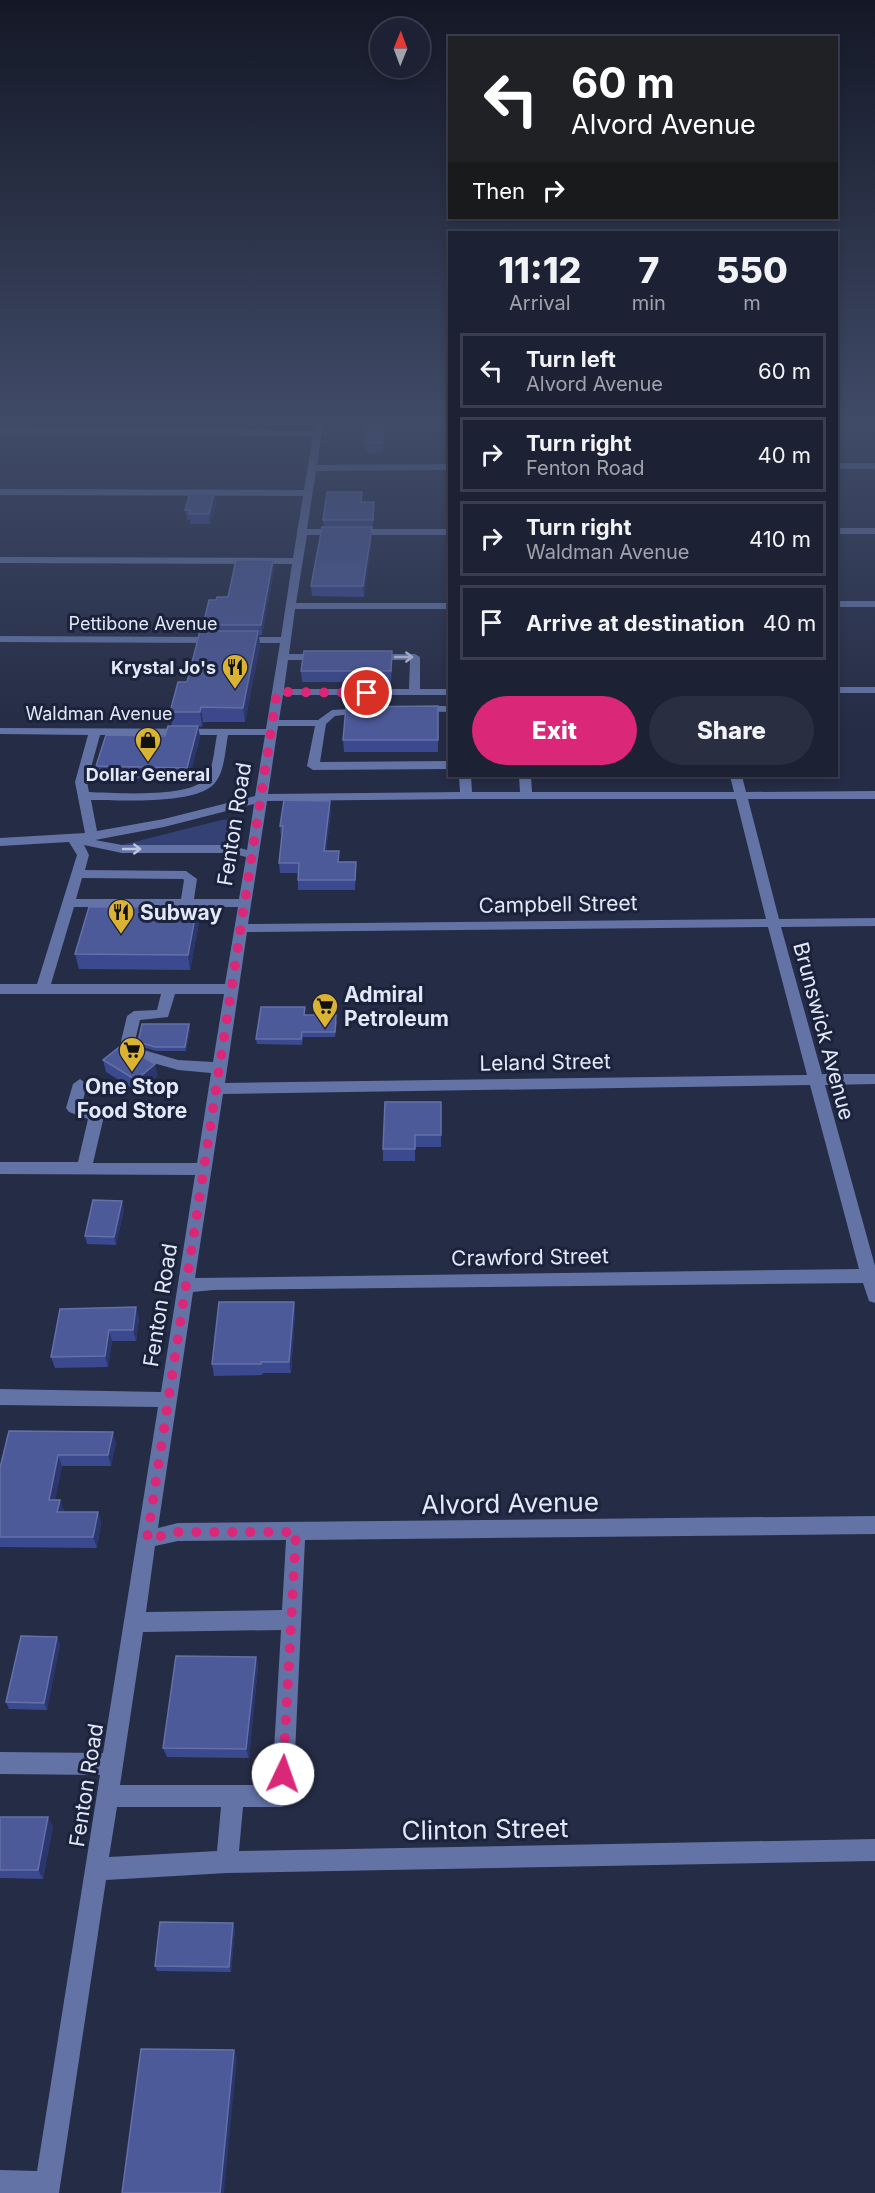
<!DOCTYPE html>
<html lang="en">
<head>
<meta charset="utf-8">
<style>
	:root { --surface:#1c2134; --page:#292e40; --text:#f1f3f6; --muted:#a0a3ac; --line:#3a3e4f; --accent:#db2777 }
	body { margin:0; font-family:Inter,sans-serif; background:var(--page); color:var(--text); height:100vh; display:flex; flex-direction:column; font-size:22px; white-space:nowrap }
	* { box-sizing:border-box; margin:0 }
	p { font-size:20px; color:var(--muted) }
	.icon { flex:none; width:33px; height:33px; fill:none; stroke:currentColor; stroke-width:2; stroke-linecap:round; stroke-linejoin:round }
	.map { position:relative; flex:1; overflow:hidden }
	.details { position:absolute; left:448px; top:231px; width:390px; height:546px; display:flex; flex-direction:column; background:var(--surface); border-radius:0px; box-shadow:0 3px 9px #0003,0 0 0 2px var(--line) }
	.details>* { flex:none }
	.banner { position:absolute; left:448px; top:36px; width:390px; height:183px; border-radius:0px; box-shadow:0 3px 9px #0003,0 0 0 2px var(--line); background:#202124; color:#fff; overflow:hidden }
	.needle { width:39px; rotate:1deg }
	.buttons { position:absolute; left:370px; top:18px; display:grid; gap:12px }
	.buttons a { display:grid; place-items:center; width:60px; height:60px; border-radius:50%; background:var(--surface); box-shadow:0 3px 9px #0003,0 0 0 2px var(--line); font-size:30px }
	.pin { position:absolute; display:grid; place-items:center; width:51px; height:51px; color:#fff; margin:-26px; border:3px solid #fff; border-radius:50%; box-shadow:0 2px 6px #0007 }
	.me { position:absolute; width:66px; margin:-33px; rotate:3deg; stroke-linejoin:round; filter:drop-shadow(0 0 4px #0008) }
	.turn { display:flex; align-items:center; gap:21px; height:126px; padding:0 24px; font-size:27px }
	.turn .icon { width:78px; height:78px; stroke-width:2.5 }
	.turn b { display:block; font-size:42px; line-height:51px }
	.then { display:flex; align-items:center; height:57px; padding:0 24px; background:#0003; gap:12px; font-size:22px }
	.eta { display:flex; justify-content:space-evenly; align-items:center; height:102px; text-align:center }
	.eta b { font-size:36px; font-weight:800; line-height:42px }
	.action { display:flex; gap:12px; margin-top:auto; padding:12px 24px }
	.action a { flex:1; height:69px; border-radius:36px; background:var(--accent); color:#fff; font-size:24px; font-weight:800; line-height:69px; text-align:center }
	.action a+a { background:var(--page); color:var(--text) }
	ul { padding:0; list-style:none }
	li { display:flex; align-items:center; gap:18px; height:75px; margin:0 12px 9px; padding:0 12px; border:3px solid var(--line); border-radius:0px }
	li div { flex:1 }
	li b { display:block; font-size:22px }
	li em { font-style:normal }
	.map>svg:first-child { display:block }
	.green { fill:#334174 }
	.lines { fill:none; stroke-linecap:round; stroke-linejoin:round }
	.minor { fill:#6373a6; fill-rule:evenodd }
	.wall { fill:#3b498e }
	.shaded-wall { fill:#2a366c }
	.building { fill:#4d5a99; stroke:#6470a8; stroke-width:1.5 }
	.oneway { stroke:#bcc5df }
	.route { stroke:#db2777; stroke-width:10; stroke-dasharray:0 18 }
	.labels { text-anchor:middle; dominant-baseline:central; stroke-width:6; stroke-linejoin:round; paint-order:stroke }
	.far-street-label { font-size:18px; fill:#e2e8f8; stroke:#1b223b }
	.far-poi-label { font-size:18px; font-weight:bold; fill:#e2e8f8; stroke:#1b223b; text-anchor:end }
	.street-label { font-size:21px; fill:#e2e8f8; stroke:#1b223b }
	.poi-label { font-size:21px; font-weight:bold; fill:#e2e8f8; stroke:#1b223b; text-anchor:start }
	.near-street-label { font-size:26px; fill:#e2e8f8; stroke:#1b223b }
</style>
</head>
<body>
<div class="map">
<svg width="875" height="2193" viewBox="0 0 875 2193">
	<rect width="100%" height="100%" fill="#252c45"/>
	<polygon class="green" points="232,819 228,846 122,845 221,820"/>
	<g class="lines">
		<g class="minor">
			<path d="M315,423H323L317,465L450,464V470L316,471L307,529H450V535H307L296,603H450V609H295L289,654H322L327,657L322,660H288L284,689H409L410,660H373L368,657L373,654H415L420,657V689H450V695H283L279,720H318L332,710L368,708V712L335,716L326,724L320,762L450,761V769L313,770L307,766L315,726H278L268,794L460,792L459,776H471L472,792H520L519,776H531L532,792H734L730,776H742L746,792L875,791V799H748L779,919L875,918V926L781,927L822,1074H875V1084L825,1085L875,1266V1303L869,1301L863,1283L213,1290L193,1292L158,1528L178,1523L875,1516V1534L305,1540L293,1796L290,1804L282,1807H243L239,1851L875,1839V1861L227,1873L106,1880L59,2193H0V2170L37,2171L100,1775L0,1774V1752L103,1753L158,1407L0,1405V1389L161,1392L195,1175L0,1174V1162H78L88,1119L69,1112L66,1108L73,1084L80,1079L87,1084L82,1105L101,1112L104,1116L93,1163H197L211,1073L178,1070L125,1055L121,1041L127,1016L134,1011L157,1010L161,994H0V984H37L77,855L69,842L0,846V838L85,833L75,782L88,735L0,734V728L266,729L280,643H240L235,640L240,637H281L292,564L0,563V557L293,558L303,496L0,495V489L304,490L313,436L0,435V429L314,430ZM100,735H217C214,748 214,770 204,780C187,798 114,793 89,792L87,782ZM228,735H265L255,796L164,819L97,831L91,800C118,800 195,805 214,784C225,772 225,750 228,735ZM465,799H736L766,919L248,924L267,801ZM254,804L247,850L230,845H122L95,840L164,827ZM84,845L122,853H230L246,857L239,899H194L197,879L186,871L85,870L89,855ZM82,878L183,879L184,880L181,899H76ZM74,907H238L225,984H51ZM768,927L807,1075L225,1083L247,932ZM175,994H224L213,1062L178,1060L137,1048L135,1041L140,1020L168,1017ZM810,1085L859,1269L195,1278L223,1094ZM286,1540L282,1610L146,1612L155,1546L178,1541ZM281,1630L272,1785H120L143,1632ZM117,1807H221L217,1851L109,1857Z"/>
			<rect x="837" y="463" width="38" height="6"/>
			<rect x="837" y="528" width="38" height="6"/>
			<rect x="837" y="601" width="38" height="6"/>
			<polygon points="0,636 216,637 221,640 216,643 0,642"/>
			<rect x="837" y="687" width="38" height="6"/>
			<polygon points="418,706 450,706 450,712 414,711 414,707"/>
		</g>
	</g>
	<g class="wall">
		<rect x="263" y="423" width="31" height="2"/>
		<polygon points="384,436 382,453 365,453 365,443"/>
		<polygon points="214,493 216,503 210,524 190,524 190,520 187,520 185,510"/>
		<polygon points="362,502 374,502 373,527 324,527 323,520"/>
		<polygon points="372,537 364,597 312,596 311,586"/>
		<polygon points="273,560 274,570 262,635 259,635 260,645 245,722 203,722 202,727 198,726 200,737 189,779 98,778 96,766 165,736 172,726 170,712 187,682 204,631 203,625 216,600 228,597"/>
		<polygon points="392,662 391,682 302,682 301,671"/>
		<polygon points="438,706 438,752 344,752 343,740"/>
		<polygon points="331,811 326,851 339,862 356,862 355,890 298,890 298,873 280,873 279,863 282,836 281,836 280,826"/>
		<polygon points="199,923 190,970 79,969 75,954"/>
		<polygon points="305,1007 305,1015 337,1021 335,1037 303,1037 302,1045 257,1044 256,1039"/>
		<polygon points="189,1024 190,1029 186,1051 156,1051 139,1046 138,1042"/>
		<polygon points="103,1060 158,1076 138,1092 106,1072"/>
		<polygon points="441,1102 441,1147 415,1147 415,1161 383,1161 383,1149"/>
		<polygon points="124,1209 116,1245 87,1244 85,1236"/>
		<polygon points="294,1302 295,1314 291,1373 263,1373 262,1375 214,1376 212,1364"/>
		<polygon points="136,1307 139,1319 136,1341 112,1341 108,1367 55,1368 51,1357"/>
		<polygon points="116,1443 111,1466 62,1466 55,1500 64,1510 63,1512 98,1512 101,1522 97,1548 0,1547 0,1468"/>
		<polygon points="60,1644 47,1710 9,1709 6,1702"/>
		<polygon points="256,1657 258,1666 249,1758 167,1757 163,1748"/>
		<polygon points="0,1817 53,1826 43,1879 0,1878"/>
		<polygon points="235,1928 231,1972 157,1971 155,1966"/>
	</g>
	<g class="shaded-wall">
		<polygon points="384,427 384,436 382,453 382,443"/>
		<polygon points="214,493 216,503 210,524 209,514"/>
		<polygon points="372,527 372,537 364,597 363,586"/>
		<polygon points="273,560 274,570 262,635 261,625"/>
		<polygon points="258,631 260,645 245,722 243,708"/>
		<polygon points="201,707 203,722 202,727 200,712"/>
		<polygon points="198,726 200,737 189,779 187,768"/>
		<polygon points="330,801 331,811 325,861 324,851"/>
		<polygon points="356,862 356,872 355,890 355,880"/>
		<polygon points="197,907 199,923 190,970 188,955"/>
		<polygon points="189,1024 190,1029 186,1051 185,1047"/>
		<polygon points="155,1064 158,1076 138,1092 136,1080"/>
		<polygon points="122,1201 124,1209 116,1245 114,1237"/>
		<polygon points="294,1302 295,1314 291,1373 289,1362"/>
		<polygon points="136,1307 139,1319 136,1341 133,1330"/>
		<polygon points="109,1330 112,1341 108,1367 105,1356"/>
		<polygon points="113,1432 116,1443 111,1466 108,1455"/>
		<polygon points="58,1455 62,1466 53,1511 49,1500"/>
		<polygon points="60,1500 64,1510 61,1522 57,1512"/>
		<polygon points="98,1512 101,1522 97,1548 93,1537"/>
		<polygon points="57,1637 60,1644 47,1710 44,1703"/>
		<polygon points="256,1657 258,1666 249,1758 246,1749"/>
		<polygon points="48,1817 53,1826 43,1879 38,1870"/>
		<polygon points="233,1923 235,1928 231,1972 229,1967"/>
		<polygon points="234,2050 237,2059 224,2193 220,2193"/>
	</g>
	<g class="building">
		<polygon points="367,426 384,427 382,443 365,443"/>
		<polygon points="327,492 362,492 361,502 374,502 373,520 323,520"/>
		<polygon points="190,493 214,493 209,514 189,514 190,510 185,510"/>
		<polygon points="322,527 372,527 363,586 311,586"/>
		<polygon points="236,560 273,560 261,625 203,625 209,600 216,600 217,597 228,597"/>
		<polygon points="200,631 258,631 243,708 201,707 200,712 170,712 178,682 187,682"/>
		<polygon points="304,651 392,651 391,671 301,671"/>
		<polygon points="438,706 438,740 343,740 346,707"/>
		<polygon points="168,726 198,726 187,768 96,766 106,735 165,736"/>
		<polygon points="284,800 330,801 324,851 339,851 338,862 356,862 355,880 298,880 299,863 279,863 283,826 280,826"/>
		<polygon points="89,907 197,907 188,955 75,954"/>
		<polygon points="261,1007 305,1007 304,1015 336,1015 335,1032 302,1032 301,1039 256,1039"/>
		<polygon points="142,1024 189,1024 185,1047 155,1047 138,1042"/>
		<polygon points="122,1045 155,1064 136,1080 103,1060"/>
		<polygon points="385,1102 441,1102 441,1135 415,1135 415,1149 383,1149"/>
		<polygon points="93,1200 122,1201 114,1237 85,1236"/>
		<polygon points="219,1302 294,1302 289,1362 261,1362 261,1364 212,1364"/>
		<polygon points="136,1307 133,1330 109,1330 105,1356 51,1357 60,1309"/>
		<polygon points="9,1431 113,1432 108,1455 58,1455 49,1500 60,1500 57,1512 98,1512 93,1537 0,1537 0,1468"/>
		<polygon points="21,1636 57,1637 44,1703 6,1702"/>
		<polygon points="176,1656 256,1657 246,1749 163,1748"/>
		<polygon points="0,1817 48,1817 38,1870 0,1870"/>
		<polygon points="160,1922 233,1923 229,1967 155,1966"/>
		<polygon points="141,2049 234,2050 220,2193 122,2193"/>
	</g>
	<defs><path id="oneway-shaft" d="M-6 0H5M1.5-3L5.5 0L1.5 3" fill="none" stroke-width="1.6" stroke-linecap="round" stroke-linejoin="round" transform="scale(1.5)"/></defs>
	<g class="oneway">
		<use href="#oneway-shaft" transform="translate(404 657)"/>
		<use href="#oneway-shaft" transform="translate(132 849)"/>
	</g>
	<linearGradient id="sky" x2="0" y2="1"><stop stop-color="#141826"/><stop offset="0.58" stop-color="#404b68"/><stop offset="1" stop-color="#404b68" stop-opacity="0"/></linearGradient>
	<rect width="875" height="730" fill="url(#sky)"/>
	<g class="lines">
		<polyline class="route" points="283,1774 296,1532 178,1532 147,1539 277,692 367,693"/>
	</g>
	<defs>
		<g id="restaurant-pin" transform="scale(1.35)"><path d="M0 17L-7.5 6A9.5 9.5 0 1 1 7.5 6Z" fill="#dab333" stroke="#1b223b"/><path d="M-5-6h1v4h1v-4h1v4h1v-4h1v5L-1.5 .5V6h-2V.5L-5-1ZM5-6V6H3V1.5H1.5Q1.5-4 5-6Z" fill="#111"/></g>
		<g id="shop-pin" transform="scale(1.35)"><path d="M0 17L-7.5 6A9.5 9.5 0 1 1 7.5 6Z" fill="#dab333" stroke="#1b223b"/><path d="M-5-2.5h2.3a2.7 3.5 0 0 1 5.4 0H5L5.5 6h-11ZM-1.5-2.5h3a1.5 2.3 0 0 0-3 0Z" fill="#111"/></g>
		<g id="supermarket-pin" transform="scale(1.35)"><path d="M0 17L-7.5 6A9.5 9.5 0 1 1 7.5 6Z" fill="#dab333" stroke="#1b223b"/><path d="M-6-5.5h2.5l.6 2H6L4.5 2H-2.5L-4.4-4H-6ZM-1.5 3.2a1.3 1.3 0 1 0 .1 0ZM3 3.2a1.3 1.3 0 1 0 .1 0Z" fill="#111"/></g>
	</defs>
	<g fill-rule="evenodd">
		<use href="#restaurant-pin" x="235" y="667"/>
		<use href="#shop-pin" x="148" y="740"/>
		<use href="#restaurant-pin" x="121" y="912"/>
		<use href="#supermarket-pin" x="325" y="1006"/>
		<use href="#supermarket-pin" x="132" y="1050"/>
	</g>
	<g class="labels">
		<g class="far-street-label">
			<text x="143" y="623">Pettibone Avenue</text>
			<text x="99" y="713">Waldman Avenue</text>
		</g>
		<g class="far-poi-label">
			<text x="216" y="667">Krystal Jo's</text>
			<text x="148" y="774" text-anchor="middle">Dollar General</text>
		</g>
		<g class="street-label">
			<text transform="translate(234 824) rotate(-81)">Fenton Road</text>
			<text transform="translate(558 904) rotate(-1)">Campbell Street</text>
			<text transform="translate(824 1031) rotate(75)">Brunswick Avenue</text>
			<text transform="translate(545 1062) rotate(-1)">Leland Street</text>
			<text transform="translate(530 1257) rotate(-1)">Crawford Street</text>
			<text transform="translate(160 1305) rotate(-81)">Fenton Road</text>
			<text transform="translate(86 1785) rotate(-81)">Fenton Road</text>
		</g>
		<g class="poi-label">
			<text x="140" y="912">Subway</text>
			<text x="344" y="994">Admiral<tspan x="344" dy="24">Petroleum</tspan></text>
			<text x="132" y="1086" text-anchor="middle">One Stop<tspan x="132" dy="24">Food Store</tspan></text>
		</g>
		<g class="near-street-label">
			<text transform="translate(510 1503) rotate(-1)">Alvord Avenue</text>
			<text transform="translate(485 1829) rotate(-1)">Clinton Street</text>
		</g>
	</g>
</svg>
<div class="buttons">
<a><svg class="needle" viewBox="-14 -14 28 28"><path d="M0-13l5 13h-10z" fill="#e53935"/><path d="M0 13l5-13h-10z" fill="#a0a3ac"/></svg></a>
</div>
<div class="pin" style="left:367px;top:693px;background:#d93025"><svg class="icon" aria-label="arrive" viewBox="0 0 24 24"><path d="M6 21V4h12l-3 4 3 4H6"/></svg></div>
<svg class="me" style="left:283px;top:1774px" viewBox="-20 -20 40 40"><circle r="19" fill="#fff"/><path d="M0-13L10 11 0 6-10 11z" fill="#db2777"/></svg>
<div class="banner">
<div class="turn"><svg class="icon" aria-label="left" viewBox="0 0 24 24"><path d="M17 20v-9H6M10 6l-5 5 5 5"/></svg><div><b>60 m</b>Alvord Avenue</div></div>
<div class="then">Then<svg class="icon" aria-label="right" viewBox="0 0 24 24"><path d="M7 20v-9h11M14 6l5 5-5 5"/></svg></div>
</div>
<section class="details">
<div class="eta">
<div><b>11:12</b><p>Arrival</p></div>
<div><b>7</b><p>min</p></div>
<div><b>550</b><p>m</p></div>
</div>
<ul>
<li><svg class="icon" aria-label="left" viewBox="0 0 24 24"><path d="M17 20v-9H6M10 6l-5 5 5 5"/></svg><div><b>Turn left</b><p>Alvord Avenue</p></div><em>60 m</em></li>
<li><svg class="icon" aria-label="right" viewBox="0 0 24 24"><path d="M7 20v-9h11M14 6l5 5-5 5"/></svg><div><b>Turn right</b><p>Fenton Road</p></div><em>40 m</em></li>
<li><svg class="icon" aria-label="right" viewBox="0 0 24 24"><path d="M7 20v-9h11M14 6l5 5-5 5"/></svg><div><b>Turn right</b><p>Waldman Avenue</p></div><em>410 m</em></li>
<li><svg class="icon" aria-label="arrive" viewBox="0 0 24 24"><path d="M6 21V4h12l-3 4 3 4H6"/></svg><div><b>Arrive at destination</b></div><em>40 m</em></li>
</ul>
<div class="action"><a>Exit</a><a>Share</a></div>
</section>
</div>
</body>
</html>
